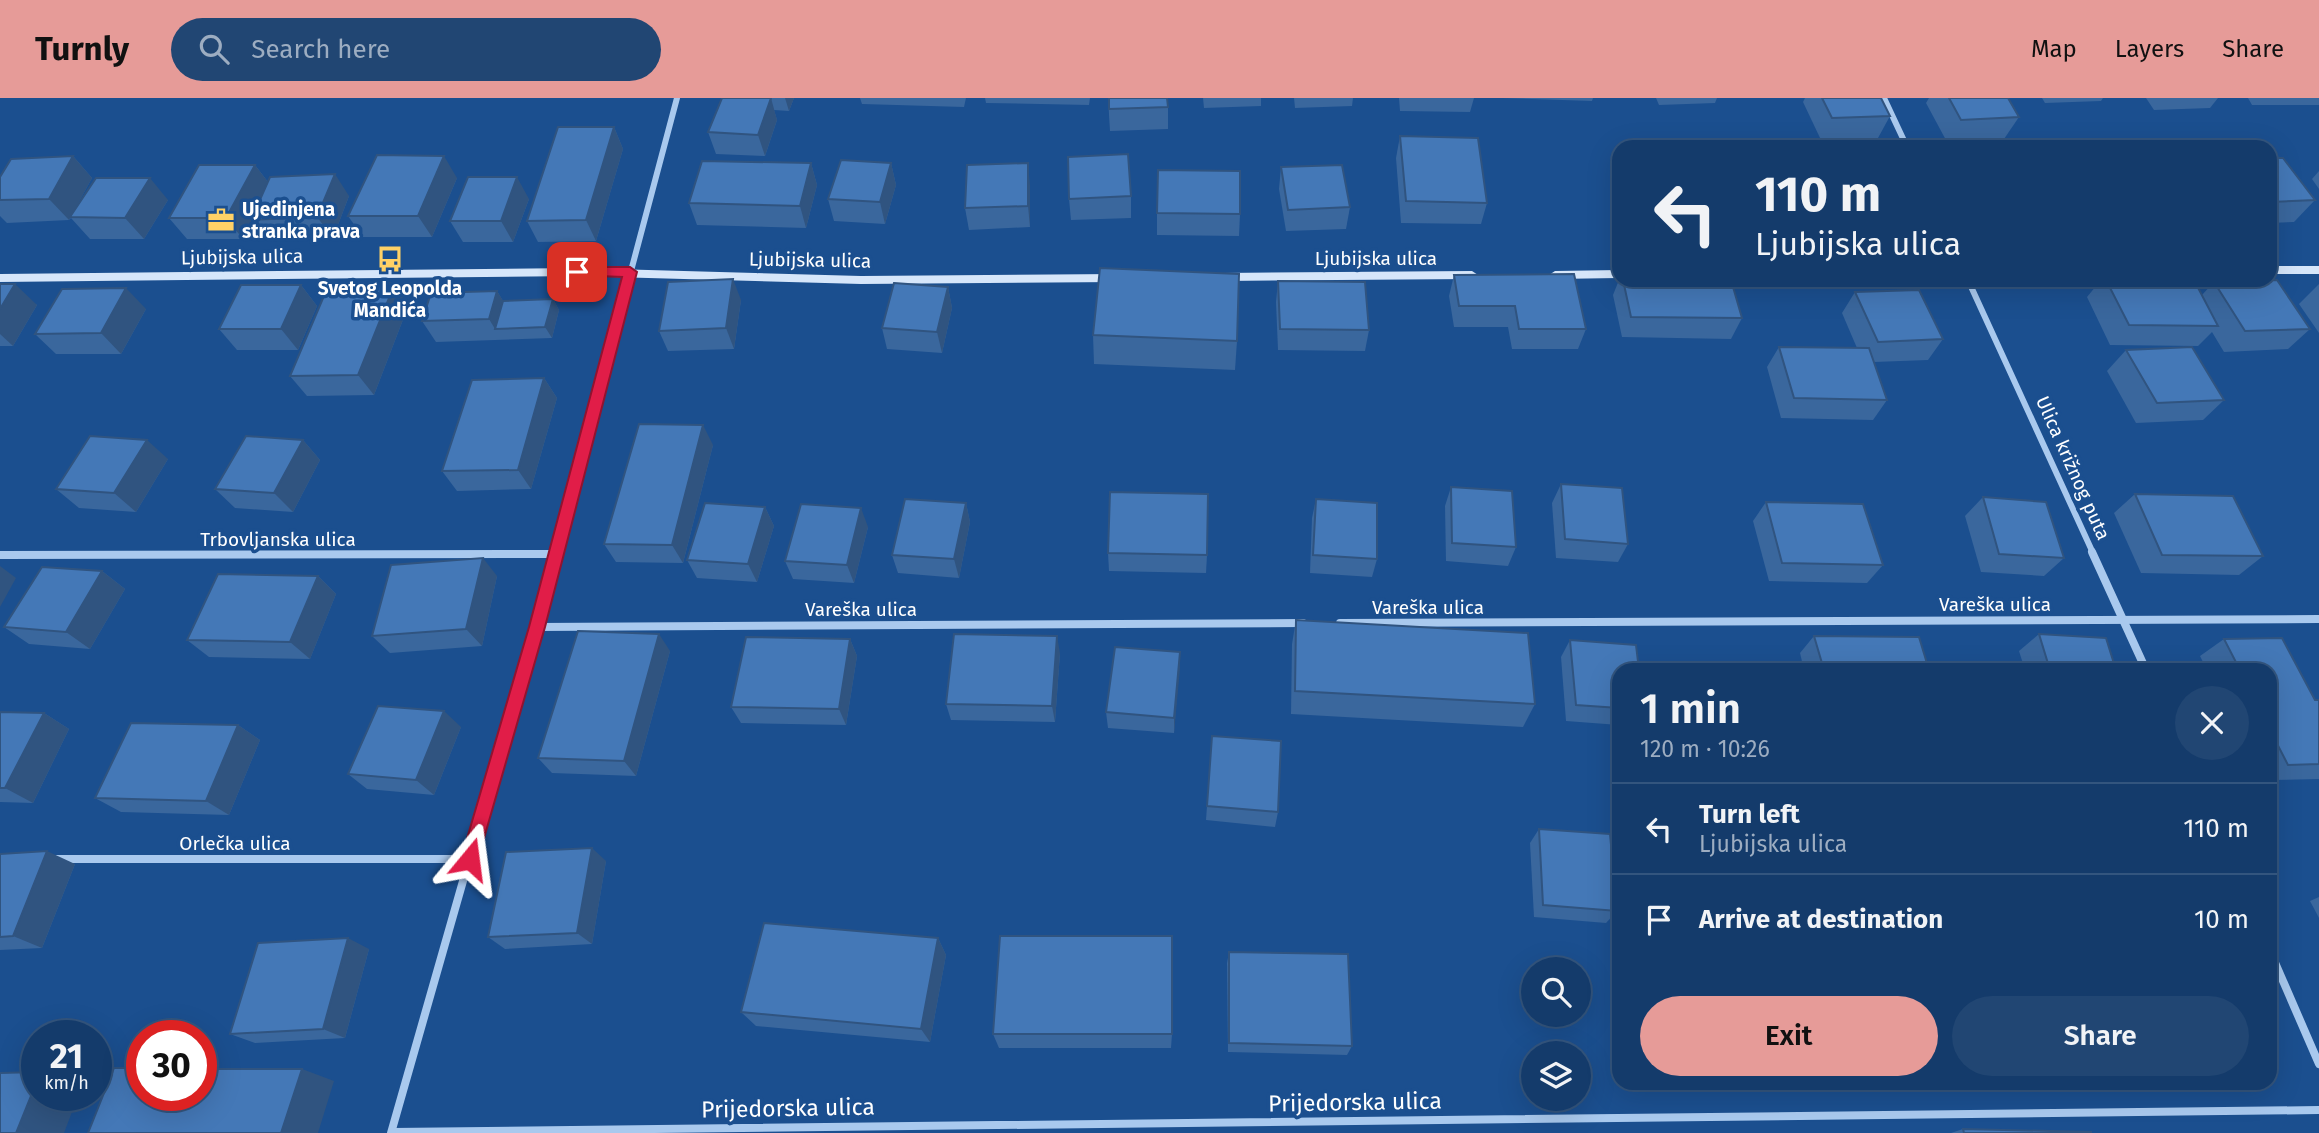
<!DOCTYPE html>
<html lang="en">
<head>
<meta charset="utf-8">
<style>
	:root { --surface:#143b6b; --page:#214673; --text:#f1f3f6; --muted:#9dadc1; --line:#33557e; --accent:#e69b98 }
	body { margin:0; font-family:"Fira Sans",sans-serif; background:var(--page); color:var(--text); height:100vh; display:flex; flex-direction:column; font-size:26px; white-space:nowrap }
	* { box-sizing:border-box; margin:0 }
	p { font-size:23px; color:var(--muted) }
	.icon { flex:none; width:38px; height:38px; fill:none; stroke:currentColor; stroke-width:2; stroke-linecap:round; stroke-linejoin:round }
	.map { position:relative; flex:1; overflow:hidden }
	.drawer { position:absolute; left:1612px; top:565px; width:665px; height:427px; display:flex; flex-direction:column; background:var(--surface); border-radius:21px; box-shadow:0 7px 28px #0002,0 0 0 2px var(--line) }
	.drawer>* { flex:none }
	.banner { position:absolute; left:1612px; top:42px; width:665px; height:147px; border-radius:21px; box-shadow:0 7px 28px #0002,0 0 0 2px var(--line); background:#143b6b; color:var(--text); overflow:hidden }
	.tools { position:absolute; left:1521px; top:859px; display:grid; gap:14px }
	.tools a { display:grid; place-items:center; width:70px; height:70px; border-radius:50%; background:var(--surface); box-shadow:0 7px 28px #0002,0 0 0 2px var(--line); font-size:35px }
	.speed { position:absolute; left:21px; top:922px; display:flex; gap:14px; font-size:35px; font-weight:700; text-align:center }
	.speed>* { display:grid; place-content:center; width:91px; height:91px; border-radius:50%; background:var(--surface); box-shadow:0 7px 28px #0002,0 0 0 2px var(--line); line-height:1 }
	.speed small { font-size:18px; font-weight:400 }
	.speed .limit { border:10px solid #d22; background:#fff; color:#111 }
	.pin { position:absolute; display:grid; place-items:center; width:60px; height:60px; color:#fff; margin:-30px; border-radius:14px; box-shadow:0 4px 10px #0006 }
	.me { position:absolute; width:77px; margin:-38px; rotate:16deg; stroke-linejoin:round; filter:drop-shadow(0 0 5px #0008) }
	.turn { display:flex; align-items:center; gap:24px; height:147px; padding:0 28px; font-size:32px }
	.turn .icon { width:91px; height:91px; stroke-width:2.5 }
	.turn b { display:block; font-size:49px; line-height:60px }
	.round { display:grid; place-items:center; flex:none; width:74px; height:74px; border-radius:37px; background:var(--page) }
	.overview { display:flex; align-items:center; justify-content:space-between; height:119px; padding:0 28px }
	h1 { font-size:42px; font-weight:600; line-height:52px }
	.action { display:flex; gap:14px; margin-top:auto; padding:14px 28px }
	.action a { flex:1; height:80px; border-radius:42px; background:var(--accent); color:#111; font-size:28px; font-weight:600; line-height:80px; text-align:center }
	.action a+a { background:var(--page); color:var(--text) }
	ul { padding:0; list-style:none }
	li { display:flex; align-items:center; gap:21px; height:91px; padding:0 28px; border-top:2px solid var(--line) }
	li div { flex:1 }
	li b { display:block; font-size:26px }
	li em { font-style:normal }
	header { display:flex; align-items:center; gap:42px; box-sizing:border-box; height:98px; padding:0 35px; background:var(--accent); color:#111 }
	header strong { font-size:33px }
	nav { display:flex; gap:38px; margin-inline-start:auto; font-size:24px }
	.search { width:490px; height:63px; background:var(--page); display:flex; align-items:center; gap:18px; box-sizing:border-box; padding:0 24px; border-radius:38px; color:var(--muted); font-size:26px }
	.map>svg:first-child { display:block }
	.lines { fill:none; stroke-linecap:round; stroke-linejoin:round }
	.street-far1 { stroke:#a9c9ee; stroke-width:6 }
	.street { stroke:#a9c9ee; stroke-width:8 }
	.secondary { fill:#d6e6fa; fill-rule:evenodd }
	.wall { fill:#3a679d }
	.shaded-wall { fill:#305480 }
	.building { fill:#4478b7; stroke:#305480; stroke-width:2 }
	.route { fill:#e11d48; stroke:#92132f; stroke-width:2 }
	.labels { text-anchor:middle; dominant-baseline:central; stroke-width:7; stroke-linejoin:round; paint-order:stroke }
	.poi-label { font-size:19px; font-weight:bold; fill:#fff; stroke:#1b4f8f; text-anchor:start }
	.street-label { font-size:19px; fill:#fff; stroke:#1b4f8f }
	.near-street-label { font-size:23px; fill:#fff; stroke:#1b4f8f }
</style>
</head>
<body>
<header>
<strong>Turnly</strong>
<div class="search"><svg class="icon" aria-label="search" viewBox="0 0 24 24"><circle cx="10" cy="10" r="6"/><path d="M15 15l6 6"/></svg>Search here</div>
<nav><a>Map</a><a>Layers</a><a>Share</a></nav>
</header>
<div class="map">
<svg width="2319" height="1035" viewBox="0 0 2319 1035">
	<rect width="100%" height="100%" fill="#1b4f8f"/>
	<g class="lines">
		<g class="street-far1">
			<polyline points="1884,0 1907,49"/>
			<polyline points="1968,182 2093,455"/>
			<polyline points="556,455 677,0"/>
		</g>
		<g class="street">
			<polyline points="2092,454 2146,572"/>
			<polyline points="0,457 555,456"/>
			<polyline points="1340,525 2319,521"/>
			<polyline points="537,529 1303,525"/>
			<polyline points="54,761 470,761"/>
			<polyline points="2270,853 2319,966"/>
			<polyline points="392,1034 2319,1012"/>
			<polyline points="391,1035 557,454"/>
		</g>
		<g class="secondary">
			<rect x="2270" y="168" width="49" height="8"/>
			<polygon points="577,170 861,178 1118,176 1124,180 1118,184 861,186 577,178 0,184 0,176"/>
			<polygon points="1619,172 1619,180 1555,181 1549,177 1555,173"/>
			<polygon points="1472,173 1478,177 1472,181 1223,183 1217,179 1223,175"/>
		</g>
	</g>
	<g class="wall">
		<polygon points="722,0 794,0 789,13 774,12 777,22 765,58 716,56 708,34"/>
		<polygon points="860,0 966,0 964,9 862,6"/>
		<polygon points="985,0 1090,0 1089,7 986,5"/>
		<polygon points="1108,0 1168,9 1168,31 1110,33"/>
		<polygon points="1203,0 1261,0 1261,8 1204,10"/>
		<polygon points="1294,0 1353,0 1352,8 1295,10"/>
		<polygon points="1399,0 1474,0 1470,14 1400,13"/>
		<polygon points="1502,0 1593,0 1592,3"/>
		<polygon points="1656,0 1717,0 1715,5 1659,7"/>
		<polygon points="1805,0 1881,0 1890,18 1878,40 1821,42 1803,4"/>
		<polygon points="1929,0 2008,0 2019,19 2004,41 1947,44 1926,5"/>
		<polygon points="2042,0 2103,0 2101,3 2045,5"/>
		<polygon points="2146,0 2218,0 2210,10 2154,12"/>
		<polygon points="2248,0 2319,0 2319,7 2252,7"/>
		<polygon points="614,29 623,51 596,143 538,144 527,123"/>
		<polygon points="1400,38 1487,105 1481,126 1401,125 1396,60"/>
		<polygon points="73,58 92,80 72,116 168,102 144,141 90,141 71,120 69,122 7,125 0,118 0,79"/>
		<polygon points="2270,60 2315,102 2294,124 2270,125"/>
		<polygon points="811,65 817,87 806,130 697,127 689,105"/>
		<polygon points="891,65 896,87 885,126 834,123 828,101"/>
		<polygon points="255,67 268,84 349,98 333,140 268,143 253,124 243,141 187,141 169,120"/>
		<polygon points="1281,69 1350,109 1346,131 1286,133 1279,91"/>
		<polygon points="2319,73 2319,91 2312,81"/>
		<polygon points="457,80 432,139 363,139 348,118"/>
		<polygon points="1030,87 1030,129 969,132 965,110"/>
		<polygon points="1131,98 1131,120 1071,122 1069,101"/>
		<polygon points="529,101 513,144 463,144 450,123"/>
		<polygon points="1157,115 1240,116 1239,138 1157,137"/>
		<polygon points="1454,177 1586,231 1578,251 1512,251 1508,229 1454,229 1449,198"/>
		<polygon points="1619,182 1731,182 1742,220 1731,241 1622,239 1613,197"/>
		<polygon points="2101,182 2194,182 2202,197 2214,184 2310,231 2288,251 2224,254 2212,234 2198,248 2110,247 2087,199"/>
		<polygon points="1278,183 1369,232 1365,253 1278,252 1276,204"/>
		<polygon points="0,186 37,207 13,248 0,248"/>
		<polygon points="2319,186 2319,235 2299,206"/>
		<polygon points="301,187 317,208 298,252 237,252 219,231"/>
		<polygon points="948,189 952,210 942,255 887,251 882,230"/>
		<polygon points="497,193 503,203 553,201 559,212 552,240 436,244 422,223"/>
		<polygon points="1855,194 1943,241 1928,262 1874,264 1887,302 1873,322 1781,320 1767,269 1779,249 1857,250 1842,215"/>
		<polygon points="741,202 734,251 668,253 659,233"/>
		<polygon points="409,206 374,297 307,298 290,278"/>
		<polygon points="146,211 121,256 56,256 35,236"/>
		<polygon points="1093,237 1237,243 1235,272 1094,266"/>
		<polygon points="2126,252 2224,302 2203,322 2136,325 2107,273"/>
		<polygon points="544,280 557,300 531,391 457,393 442,373"/>
		<polygon points="303,342 320,362 293,414 235,410 215,391"/>
		<polygon points="713,347 683,465 616,464 604,446"/>
		<polygon points="168,361 136,414 79,410 56,391"/>
		<polygon points="1561,386 1628,446 1618,464 1556,460 1552,405"/>
		<polygon points="1451,389 1516,449 1508,468 1446,463 1445,408"/>
		<polygon points="2135,396 2263,458 2239,477 2141,475 2114,415"/>
		<polygon points="1983,399 2064,460 2044,478 1981,474 1965,418"/>
		<polygon points="1316,401 1377,461 1372,479 1310,475 1312,420"/>
		<polygon points="1766,404 1883,467 1867,485 1769,483 1753,423"/>
		<polygon points="966,405 970,424 959,480 898,475 892,457"/>
		<polygon points="765,409 774,428 757,484 697,480 687,462"/>
		<polygon points="868,429 854,485 793,481 785,463"/>
		<polygon points="1108,455 1207,457 1206,475 1109,473"/>
		<polygon points="102,473 125,491 90,551 29,546 4,529"/>
		<polygon points="318,478 336,496 310,561 209,559 187,542"/>
		<polygon points="497,478 482,548 390,555 372,538"/>
		<polygon points="1296,522 1535,606 1523,629 1291,616 1292,546"/>
		<polygon points="2039,536 2116,572 2025,572 2019,553"/>
		<polygon points="1814,538 1929,572 1804,572 1800,555"/>
		<polygon points="850,541 857,558 846,627 741,625 731,609"/>
		<polygon points="2224,541 2315,602 2319,602 2319,681 2270,682 2270,572 2207,572 2200,558"/>
		<polygon points="1570,542 1619,572 1619,627 1566,623 1561,559"/>
		<polygon points="670,553 636,678 552,675 538,660"/>
		<polygon points="1180,554 1174,635 1108,630 1106,614"/>
		<polygon points="1060,555 1055,624 951,622 946,606"/>
		<polygon points="0,614 44,615 69,631 33,705 0,704"/>
		<polygon points="238,627 260,642 229,717 121,714 95,700"/>
		<polygon points="461,629 434,697 367,691 348,676"/>
		<polygon points="1212,638 1278,714 1275,729 1206,722"/>
		<polygon points="1539,731 1617,813 1606,825 1534,819 1530,745"/>
		<polygon points="0,756 75,766 42,850 0,852"/>
		<polygon points="606,763 592,846 505,851 488,839"/>
		<polygon points="2319,799 2319,820 2310,803"/>
		<polygon points="938,840 946,857 930,944 756,928 741,914"/>
		<polygon points="369,851 345,940 255,945 230,936"/>
		<polygon points="1229,854 1352,948 1347,957 1228,954 1227,865"/>
		<polygon points="993,936 1172,936 1171,950 999,950"/>
		<polygon points="1963,1031 2091,1035 1951,1035"/>
	</g>
	<g class="shaded-wall">
		<polygon points="771,0 777,22 765,58 758,37"/>
		<polygon points="785,0 794,0 789,13"/>
		<polygon points="614,29 623,51 596,143 586,122"/>
		<polygon points="73,58 92,80 69,122 49,101"/>
		<polygon points="444,58 457,80 432,139 418,118"/>
		<polygon points="811,65 817,87 806,130 800,108"/>
		<polygon points="891,65 896,87 885,126 880,104"/>
		<polygon points="1028,65 1030,87 1030,129 1028,108"/>
		<polygon points="255,67 271,88 251,122 253,124 243,141 226,120"/>
		<polygon points="335,76 349,98 333,140 317,119"/>
		<polygon points="517,79 529,101 513,144 501,123"/>
		<polygon points="150,80 168,102 144,141 125,120"/>
		<polygon points="733,181 741,202 734,251 726,230"/>
		<polygon points="395,185 409,206 374,297 358,277"/>
		<polygon points="15,186 37,207 13,248 0,236 0,211"/>
		<polygon points="301,187 317,208 298,252 281,231"/>
		<polygon points="948,189 952,210 942,255 937,234"/>
		<polygon points="126,190 146,211 121,256 101,235"/>
		<polygon points="497,193 510,214 495,231 489,221"/>
		<polygon points="553,201 559,212 552,240 545,229"/>
		<polygon points="544,280 557,300 531,391 518,372"/>
		<polygon points="703,327 713,347 683,465 672,447"/>
		<polygon points="147,342 168,361 136,414 114,395"/>
		<polygon points="303,342 320,362 293,414 274,395"/>
		<polygon points="966,405 970,424 959,480 954,461"/>
		<polygon points="765,409 774,428 757,484 748,466"/>
		<polygon points="861,410 868,429 854,485 847,467"/>
		<polygon points="483,460 497,478 482,548 466,531"/>
		<polygon points="0,468 16,480 0,509"/>
		<polygon points="102,473 125,491 90,551 66,534"/>
		<polygon points="318,478 336,496 310,561 290,544"/>
		<polygon points="659,536 670,553 636,678 624,663"/>
		<polygon points="1057,538 1060,555 1055,624 1052,608"/>
		<polygon points="850,541 857,558 846,627 839,611"/>
		<polygon points="1180,554 1180,571 1174,635 1174,620"/>
		<polygon points="444,613 461,629 434,697 416,682"/>
		<polygon points="44,615 69,631 33,705 5,690"/>
		<polygon points="238,627 260,642 229,717 206,703"/>
		<polygon points="592,750 606,763 592,846 577,835"/>
		<polygon points="47,753 75,766 42,850 13,838"/>
		<polygon points="348,840 369,851 345,940 323,931"/>
		<polygon points="938,840 946,857 930,944 921,931"/>
		<polygon points="302,971 334,983 318,1035 281,1035"/>
		<polygon points="37,983 37,998 78,998 64,1035 16,1035"/>
	</g>
	<g class="building">
		<polygon points="722,0 771,0 758,37 708,34"/>
		<polygon points="1109,0 1167,0 1168,9 1109,11"/>
		<polygon points="1822,0 1881,0 1890,18 1832,20"/>
		<polygon points="1949,0 2008,0 2019,19 1961,22"/>
		<polygon points="558,29 614,29 586,122 527,123"/>
		<polygon points="1400,38 1478,40 1487,105 1406,103"/>
		<polygon points="1128,56 1131,98 1069,101 1068,59"/>
		<polygon points="377,57 444,58 418,118 348,118"/>
		<polygon points="73,58 49,101 0,102 0,79 11,61"/>
		<polygon points="2270,60 2283,60 2315,102 2270,104"/>
		<polygon points="841,62 891,65 880,104 828,101"/>
		<polygon points="702,63 811,65 800,108 689,105"/>
		<polygon points="1028,65 1028,108 965,110 967,67"/>
		<polygon points="199,67 255,67 226,120 169,120"/>
		<polygon points="1342,67 1350,109 1288,112 1281,69"/>
		<polygon points="1158,72 1240,73 1240,116 1157,115"/>
		<polygon points="335,76 317,119 251,122 270,79"/>
		<polygon points="468,79 517,79 501,123 450,123"/>
		<polygon points="96,80 150,80 125,120 70,119"/>
		<polygon points="1100,170 1239,176 1237,243 1093,237"/>
		<polygon points="1574,176 1586,231 1519,231 1515,208 1459,208 1454,177"/>
		<polygon points="733,181 726,230 659,233 668,184"/>
		<polygon points="1623,182 1731,182 1742,220 1631,219"/>
		<polygon points="2106,182 2194,182 2218,228 2129,227"/>
		<polygon points="2277,182 2310,231 2245,233 2214,184"/>
		<polygon points="1278,183 1365,184 1369,232 1280,231"/>
		<polygon points="395,185 358,277 290,278 329,186"/>
		<polygon points="894,185 948,189 937,234 882,230"/>
		<polygon points="0,186 15,186 0,211"/>
		<polygon points="241,187 301,187 281,231 219,231"/>
		<polygon points="126,190 101,235 35,236 62,191"/>
		<polygon points="1919,192 1943,241 1878,244 1855,194"/>
		<polygon points="497,193 489,221 422,223 431,195"/>
		<polygon points="553,201 545,229 495,231 503,203"/>
		<polygon points="1779,249 1869,250 1887,302 1794,300"/>
		<polygon points="2192,249 2224,302 2157,305 2126,252"/>
		<polygon points="544,280 518,372 442,373 472,282"/>
		<polygon points="639,326 703,327 672,447 604,446"/>
		<polygon points="90,338 147,342 114,395 56,391"/>
		<polygon points="246,338 303,342 274,395 215,391"/>
		<polygon points="1561,386 1622,390 1628,446 1565,441"/>
		<polygon points="1451,389 1512,393 1516,449 1452,445"/>
		<polygon points="1110,394 1208,396 1207,457 1108,455"/>
		<polygon points="2135,396 2233,398 2263,458 2162,457"/>
		<polygon points="1983,399 2046,404 2064,460 1999,456"/>
		<polygon points="905,401 966,405 954,461 892,457"/>
		<polygon points="1316,401 1377,405 1377,461 1313,457"/>
		<polygon points="1766,404 1863,406 1883,467 1782,465"/>
		<polygon points="705,405 765,409 748,466 687,462"/>
		<polygon points="801,406 861,410 847,467 785,463"/>
		<polygon points="483,460 466,531 372,538 391,467"/>
		<polygon points="42,469 102,473 66,534 4,529"/>
		<polygon points="218,476 318,478 290,544 187,542"/>
		<polygon points="1296,522 1528,535 1535,606 1295,593"/>
		<polygon points="578,533 659,536 624,663 538,660"/>
		<polygon points="954,536 1057,538 1052,608 946,606"/>
		<polygon points="2039,536 2106,540 2116,572 2050,572"/>
		<polygon points="1814,538 1919,539 1929,572 1824,572"/>
		<polygon points="746,539 850,541 839,611 731,609"/>
		<polygon points="2282,540 2315,602 2319,602 2319,666 2288,667 2270,632 2270,572 2240,572 2224,541"/>
		<polygon points="1570,542 1636,547 1639,572 1619,572 1619,610 1576,607"/>
		<polygon points="1115,549 1180,554 1174,620 1106,614"/>
		<polygon points="378,608 444,613 416,682 348,676"/>
		<polygon points="0,614 44,615 5,690 0,690"/>
		<polygon points="131,625 238,627 206,703 95,700"/>
		<polygon points="1212,638 1281,643 1278,714 1207,708"/>
		<polygon points="1539,731 1610,736 1617,813 1543,807"/>
		<polygon points="592,750 577,835 488,839 506,754"/>
		<polygon points="47,753 13,838 0,839 0,756"/>
		<polygon points="764,825 938,840 921,931 741,914"/>
		<polygon points="1000,838 1172,838 1172,936 993,936"/>
		<polygon points="348,840 323,931 230,936 258,845"/>
		<polygon points="1229,854 1348,856 1352,948 1229,945"/>
		<polygon points="114,970 142,970 142,998 201,998 201,971 302,971 281,1035 88,1035"/>
		<polygon points="37,974 37,983 16,1035 0,1035 0,975"/>
		<polygon points="1963,1031 2091,1034 2091,1035 1964,1035"/>
	</g>
	<polygon class="route" points="577,169 630,169 637,174 545,529 478,761 476,767 470,769 463,767 461,761 529,529 622,179 572,177 572,170"/>
	<defs>
		<g id="office-bare" transform="scale(2.1)"><path d="M-6-3h4V-5.5h4V-3h4V5H-6ZM-1-4.5V-3h2v-1.5ZM-6 0V1H6V0Z" fill="#ffd166" stroke="#1b4f8f" stroke-width="2.5" paint-order="stroke"/></g>
		<g id="bus-bare" transform="scale(2.1)"><path d="M-5-6H5V4H4V6H2V4H-2V6H-4V4H-5ZM-3.5-4V0h7V-4ZM-3.5 1.2v1.5H-2V1.2ZM2 1.2v1.5H3.5V1.2Z" fill="#ffd166" stroke="#1b4f8f" stroke-width="2.5" paint-order="stroke"/></g>
	</defs>
	<g fill-rule="evenodd">
		<use href="#office-bare" x="221" y="122"/>
		<use href="#bus-bare" x="390" y="161"/>
	</g>
	<g class="labels">
		<g class="poi-label">
			<text x="242" y="111">Ujedinjena<tspan x="242" dy="22">stranka prava</tspan></text>
			<text x="390" y="190" text-anchor="middle">Svetog Leopolda<tspan x="390" dy="22">Mandića</tspan></text>
		</g>
		<g class="street-label">
			<text transform="translate(242 159) rotate(-1)">Ljubijska ulica</text>
			<text x="1376" y="160">Ljubijska ulica</text>
			<text transform="translate(810 162) rotate(1)">Ljubijska ulica</text>
			<text transform="translate(2073 370) rotate(66)">Ulica križnog puta</text>
			<text x="278" y="441">Trbovljanska ulica</text>
			<text x="1995" y="506">Vareška ulica</text>
			<text x="1428" y="509">Vareška ulica</text>
			<text x="861" y="511">Vareška ulica</text>
			<text x="235" y="745">Orlečka ulica</text>
		</g>
		<g class="near-street-label">
			<text transform="translate(1355 1004) rotate(-1)">Prijedorska ulica</text>
			<text transform="translate(788 1010) rotate(-1)">Prijedorska ulica</text>
		</g>
	</g>
</svg>
<div class="tools">
<a><svg class="icon" aria-label="search" viewBox="0 0 24 24"><circle cx="10" cy="10" r="6"/><path d="M15 15l6 6"/></svg></a>
<a><svg class="icon" aria-label="layers" viewBox="0 0 24 24"><path d="M12 4l9 5-9 5-9-5zM3 14l9 5 9-5"/></svg></a>
</div>
<div class="speed"><div>21<small>km/h</small></div><div class="limit">30</div></div>
<div class="pin" style="left:577px;top:174px;background:#d93025"><svg class="icon" aria-label="arrive" viewBox="0 0 24 24"><path d="M6 21V4h12l-3 4 3 4H6"/></svg></div>
<svg class="me" style="left:470px;top:761px" viewBox="-20 -20 40 40"><path d="M0-17L14 15 0 8-14 15z" fill="#e11d48" stroke="#fff" stroke-width="4"/></svg>
<div class="banner">
<div class="turn"><svg class="icon" aria-label="left" viewBox="0 0 24 24"><path d="M17 20v-9H6M10 6l-5 5 5 5"/></svg><div><b>110 m</b>Ljubijska ulica</div></div>
</div>
<section class="drawer">
<div class="overview"><div><h1>1 min</h1><p>120 m · 10:26</p></div><a class="round"><svg class="icon" aria-label="close" viewBox="0 0 24 24"><path d="M6 6l12 12M18 6L6 18"/></svg></a></div>
<ul>
<li><svg class="icon" aria-label="left" viewBox="0 0 24 24"><path d="M17 20v-9H6M10 6l-5 5 5 5"/></svg><div><b>Turn left</b><p>Ljubijska ulica</p></div><em>110 m</em></li>
<li><svg class="icon" aria-label="arrive" viewBox="0 0 24 24"><path d="M6 21V4h12l-3 4 3 4H6"/></svg><div><b>Arrive at destination</b></div><em>10 m</em></li>
</ul>
<div class="action"><a>Exit</a><a>Share</a></div>
</section>
</div>
</body>
</html>
